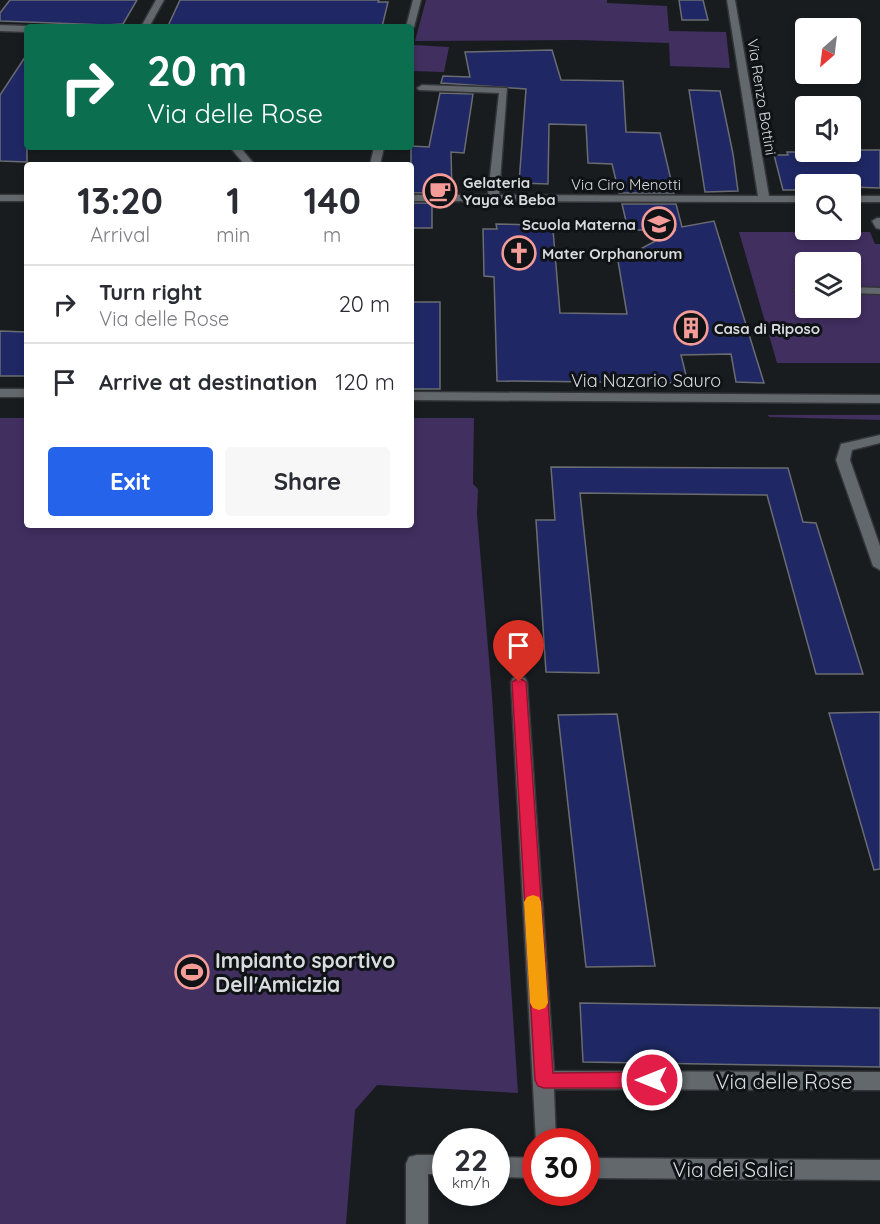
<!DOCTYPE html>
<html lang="en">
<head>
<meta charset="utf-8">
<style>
	:root { --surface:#fff; --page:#f7f7f7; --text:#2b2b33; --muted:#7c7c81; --line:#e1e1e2; --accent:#2563eb }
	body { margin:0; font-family:Quicksand,sans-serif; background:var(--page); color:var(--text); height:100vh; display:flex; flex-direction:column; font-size:22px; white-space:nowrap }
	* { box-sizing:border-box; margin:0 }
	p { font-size:20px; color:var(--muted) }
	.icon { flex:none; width:33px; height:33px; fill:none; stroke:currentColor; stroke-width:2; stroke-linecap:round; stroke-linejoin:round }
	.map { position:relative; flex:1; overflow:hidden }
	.sheet { position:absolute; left:24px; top:162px; width:390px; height:366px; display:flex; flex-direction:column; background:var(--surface); border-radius:6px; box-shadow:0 3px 9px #0003 }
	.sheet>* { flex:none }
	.banner { position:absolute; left:24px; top:24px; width:390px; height:126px; border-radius:6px; box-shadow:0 3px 9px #0003; background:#0b6e4f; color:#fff; overflow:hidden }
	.needle { width:39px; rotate:208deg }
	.tools { position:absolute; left:795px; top:18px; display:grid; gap:12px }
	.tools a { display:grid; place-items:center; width:66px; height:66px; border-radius:6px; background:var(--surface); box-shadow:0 3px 9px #0003; font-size:30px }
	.speed { position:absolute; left:432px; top:1128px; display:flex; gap:12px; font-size:30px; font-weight:700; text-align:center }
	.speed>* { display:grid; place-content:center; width:78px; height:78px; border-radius:50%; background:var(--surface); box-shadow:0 3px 9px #0003; line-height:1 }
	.speed small { font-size:15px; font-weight:400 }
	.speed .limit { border:9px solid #d22; background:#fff; color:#111 }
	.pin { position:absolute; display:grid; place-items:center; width:51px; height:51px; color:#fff; margin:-62px -26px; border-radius:50% 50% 50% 0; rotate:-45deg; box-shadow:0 0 6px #0007 }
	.pin .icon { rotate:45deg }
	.me { position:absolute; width:66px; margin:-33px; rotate:270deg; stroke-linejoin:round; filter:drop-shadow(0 0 4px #0008) }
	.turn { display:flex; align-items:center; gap:21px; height:126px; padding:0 24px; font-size:27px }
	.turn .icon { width:78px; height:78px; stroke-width:2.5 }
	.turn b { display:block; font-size:42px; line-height:51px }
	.eta { display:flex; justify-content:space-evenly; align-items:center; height:102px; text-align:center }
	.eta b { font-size:36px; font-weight:700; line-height:42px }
	.action { display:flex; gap:12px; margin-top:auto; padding:12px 24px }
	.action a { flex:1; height:69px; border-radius:6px; background:var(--accent); color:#fff; font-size:24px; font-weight:700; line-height:69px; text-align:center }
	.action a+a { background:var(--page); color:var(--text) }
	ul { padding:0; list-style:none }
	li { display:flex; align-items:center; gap:18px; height:78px; padding:0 24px; border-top:2px solid var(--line) }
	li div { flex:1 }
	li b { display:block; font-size:22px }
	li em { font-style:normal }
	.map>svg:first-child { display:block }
	.green { fill:#412f60; fill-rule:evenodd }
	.building { fill:#1f2864; stroke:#6a6c71; stroke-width:1.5 }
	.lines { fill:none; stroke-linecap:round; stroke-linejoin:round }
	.minor-casing { stroke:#333538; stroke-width:3 }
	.minor { fill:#63686c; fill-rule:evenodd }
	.route { fill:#e11d48; stroke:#92132f; stroke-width:1.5 }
	.slow { fill:#f59e0b }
	.labels { text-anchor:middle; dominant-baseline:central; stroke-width:6; stroke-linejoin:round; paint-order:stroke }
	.far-street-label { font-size:15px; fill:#d9dbde; stroke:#0f1316 }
	.far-poi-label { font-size:15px; font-weight:bold; fill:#d9dbde; stroke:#0f1316; text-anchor:start }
	.street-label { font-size:18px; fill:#d9dbde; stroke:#0f1316 }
	.near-poi-label { font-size:21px; font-weight:bold; fill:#d9dbde; stroke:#0f1316; text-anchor:start }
	.near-street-label { font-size:21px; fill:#d9dbde; stroke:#0f1316 }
</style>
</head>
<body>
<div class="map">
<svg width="880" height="1224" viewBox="0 0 880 1224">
	<rect width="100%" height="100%" fill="#181c1f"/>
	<g class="green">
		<polygon points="426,0 607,0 607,3 667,6 669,31 726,32 730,68 670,66 669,43 578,40 415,41"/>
		<polygon points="414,45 449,47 444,72 411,71"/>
		<path d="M739,232H870L875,244H880V363H777ZM806,262H850V308H806Z"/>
		<polygon points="768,415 880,415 880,420 769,417"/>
		<polygon points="0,418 27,418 27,525 411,525 411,418 474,418 473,484 478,489 477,514 492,696 518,1093 377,1085 355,1110 346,1224 0,1224"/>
	</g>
	<g class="building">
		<polygon points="10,0 137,0 123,24 106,25 0,21 0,13"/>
		<polygon points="180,0 379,0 378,2 388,2 382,27 168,26"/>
		<polygon points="679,0 703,0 708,20 682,20"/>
		<polygon points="552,50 561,80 623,81 626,132 660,133 674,193 619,193 612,164 588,163 586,125 549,124 548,184 519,183 526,89 441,83 443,76 470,77 465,52"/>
		<polygon points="27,54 27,162 0,161 0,95"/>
		<polygon points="689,90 720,91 733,154 738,191 705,192"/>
		<polygon points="440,93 473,94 464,153 451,152 452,193 411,193 411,146 429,147"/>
		<polygon points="850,150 880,150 880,188 850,187 850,184 806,184 806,190 783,190 774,155 788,155 787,152 850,152"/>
		<rect x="411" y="203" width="21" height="25"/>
		<polygon points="622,204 676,204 682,227 714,221 764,383 736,382 731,354 681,355 688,383 497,381 494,277 484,276 483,229 497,229 496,224 536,225 537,230 553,230 560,313 627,314 618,261 676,230 628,230"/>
		<rect x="411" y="302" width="29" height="87"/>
		<polygon points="0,331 27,332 27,376 0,376"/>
		<polygon points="551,467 788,468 803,522 816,523 863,674 816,674 767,495 580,493 599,673 546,672 536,520 555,520"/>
		<polygon points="880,712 880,869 874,870 829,713"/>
		<polygon points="617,714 655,966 586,967 558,715"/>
		<polygon points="580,1003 880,1008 880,1067 583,1062"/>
	</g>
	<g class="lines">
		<g class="minor-casing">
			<g id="minor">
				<polygon points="156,0 164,0 149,27 141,27"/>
				<polygon points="413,0 421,0 414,27 411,29 411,27 406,27"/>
				<polygon points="727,0 735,0 769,196 806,196 806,202 411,201 411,195 488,195 499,93 419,90 417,88 422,85 507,88 499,195 758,196"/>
				<polygon points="0,25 27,26 29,27 27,27 27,32 0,31"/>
				<polygon points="230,147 240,147 255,165 245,165"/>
				<polygon points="374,147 384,147 380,165 370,165"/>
				<rect x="0" y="195" width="27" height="6"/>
				<rect x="850" y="196" width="30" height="6"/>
				<polygon points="877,218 880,218 880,229 876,228 872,221"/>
				<polygon points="806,287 806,293 796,292 794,290 796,288"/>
				<polygon points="850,287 880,288 880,294 850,293"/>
				<rect x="0" y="389" width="27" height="8"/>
				<polygon points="411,392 880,395 880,403 411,400"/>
				<polygon points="880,435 880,443 852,450 850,460 880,546 880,570 873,566 836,460 841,444"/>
				<polygon points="519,677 525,678 527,682 554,1071 880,1072 880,1090 554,1089 556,1142 536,1142 511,682 513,678"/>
				<polygon points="417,1155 446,1155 446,1174 428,1174 428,1224 406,1224 406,1164 409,1157"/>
				<polygon points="496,1157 536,1158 536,1178 496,1177"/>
				<polygon points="586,1158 880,1160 880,1180 586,1178"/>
			</g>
		</g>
		<use href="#minor" class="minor"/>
	</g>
	<polygon class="route" points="519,678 526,682 553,1073 652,1072 658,1075 661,1080 658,1086 652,1088 544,1088 538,1086 535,1080 512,682"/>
	<polygon class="slow" points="533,895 539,897 541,902 548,1003 545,1008 539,1010 533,1008 530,1003 524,902 527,897"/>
	<defs>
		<g id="cafe-ring" transform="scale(1.725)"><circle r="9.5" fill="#0f1316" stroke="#f59b98" stroke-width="1.5"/><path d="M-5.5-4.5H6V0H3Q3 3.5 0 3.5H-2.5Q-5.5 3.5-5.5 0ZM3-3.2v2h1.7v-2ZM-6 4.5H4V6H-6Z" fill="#f59b98"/></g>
		<g id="school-ring" transform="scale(1.725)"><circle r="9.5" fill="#0f1316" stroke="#f59b98" stroke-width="1.5"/><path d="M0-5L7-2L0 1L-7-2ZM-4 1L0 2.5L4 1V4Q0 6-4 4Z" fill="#f59b98"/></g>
		<g id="church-ring" transform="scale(1.725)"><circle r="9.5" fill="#0f1316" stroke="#f59b98" stroke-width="1.5"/><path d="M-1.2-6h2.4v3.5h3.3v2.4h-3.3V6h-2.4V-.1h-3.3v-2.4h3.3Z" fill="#f59b98"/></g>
		<g id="building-ring" transform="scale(1.725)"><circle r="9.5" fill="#0f1316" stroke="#f59b98" stroke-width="1.5"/><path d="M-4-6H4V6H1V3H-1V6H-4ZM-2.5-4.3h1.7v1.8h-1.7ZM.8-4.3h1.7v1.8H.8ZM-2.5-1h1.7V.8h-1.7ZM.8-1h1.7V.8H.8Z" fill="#f59b98"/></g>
		<g id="stadium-ring" transform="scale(1.725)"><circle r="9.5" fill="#0f1316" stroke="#f59b98" stroke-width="1.5"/><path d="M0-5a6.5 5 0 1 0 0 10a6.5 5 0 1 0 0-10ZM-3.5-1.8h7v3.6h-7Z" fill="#f59b98"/></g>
	</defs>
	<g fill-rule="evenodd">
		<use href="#cafe-ring" x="440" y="191"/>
		<use href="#school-ring" x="659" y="224"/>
		<use href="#church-ring" x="519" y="253"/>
		<use href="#building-ring" x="691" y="328"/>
		<use href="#stadium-ring" x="192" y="972"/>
	</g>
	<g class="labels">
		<g class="far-street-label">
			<text transform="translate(762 97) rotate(81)">Via Renzo Bottini</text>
			<text x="626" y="184">Via Ciro Menotti</text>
		</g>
		<g class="far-poi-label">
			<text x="463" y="182">Gelateria<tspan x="463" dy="17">Yaya &amp; Beba</tspan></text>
			<text x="636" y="224" text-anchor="end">Scuola Materna</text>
			<text x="542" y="253">Mater Orphanorum</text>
			<text x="714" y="328">Casa di Riposo</text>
		</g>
		<g class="street-label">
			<text x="646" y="380">Via Nazario Sauro</text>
		</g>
		<g class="near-poi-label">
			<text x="215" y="960">Impianto sportivo<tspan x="215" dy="24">Dell'Amicizia</tspan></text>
		</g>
		<g class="near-street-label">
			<text x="784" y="1081">Via delle Rose</text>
			<text x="733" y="1169">Via dei Salici</text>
		</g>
	</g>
</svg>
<div class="tools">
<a><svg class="needle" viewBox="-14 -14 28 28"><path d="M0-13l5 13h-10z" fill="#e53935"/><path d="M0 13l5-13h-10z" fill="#7c7c81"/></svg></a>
<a><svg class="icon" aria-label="sound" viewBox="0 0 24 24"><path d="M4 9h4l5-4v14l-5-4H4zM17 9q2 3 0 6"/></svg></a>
<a><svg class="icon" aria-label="search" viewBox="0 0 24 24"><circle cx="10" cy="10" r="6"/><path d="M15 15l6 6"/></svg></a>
<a><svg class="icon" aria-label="layers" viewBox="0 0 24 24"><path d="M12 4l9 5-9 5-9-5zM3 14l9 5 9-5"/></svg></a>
</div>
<div class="speed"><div>22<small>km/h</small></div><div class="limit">30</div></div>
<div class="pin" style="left:519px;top:682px;background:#d93025"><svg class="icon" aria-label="arrive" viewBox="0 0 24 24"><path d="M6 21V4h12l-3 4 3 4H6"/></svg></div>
<svg class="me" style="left:652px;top:1080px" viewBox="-20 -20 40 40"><circle r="17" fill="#e11d48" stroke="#fff" stroke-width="3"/><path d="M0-11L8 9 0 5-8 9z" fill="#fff"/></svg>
<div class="banner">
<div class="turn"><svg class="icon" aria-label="right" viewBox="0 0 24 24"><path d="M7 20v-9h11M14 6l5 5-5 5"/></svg><div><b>20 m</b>Via delle Rose</div></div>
</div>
<section class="sheet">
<div class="eta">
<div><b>13:20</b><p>Arrival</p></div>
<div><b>1</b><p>min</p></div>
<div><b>140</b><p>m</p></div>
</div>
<ul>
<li><svg class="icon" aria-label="right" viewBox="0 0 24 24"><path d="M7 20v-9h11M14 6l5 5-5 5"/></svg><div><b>Turn right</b><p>Via delle Rose</p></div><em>20 m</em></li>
<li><svg class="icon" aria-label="arrive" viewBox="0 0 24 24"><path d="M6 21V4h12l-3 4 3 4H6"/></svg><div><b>Arrive at destination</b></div><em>120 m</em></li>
</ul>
<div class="action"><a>Exit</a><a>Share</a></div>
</section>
</div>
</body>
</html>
